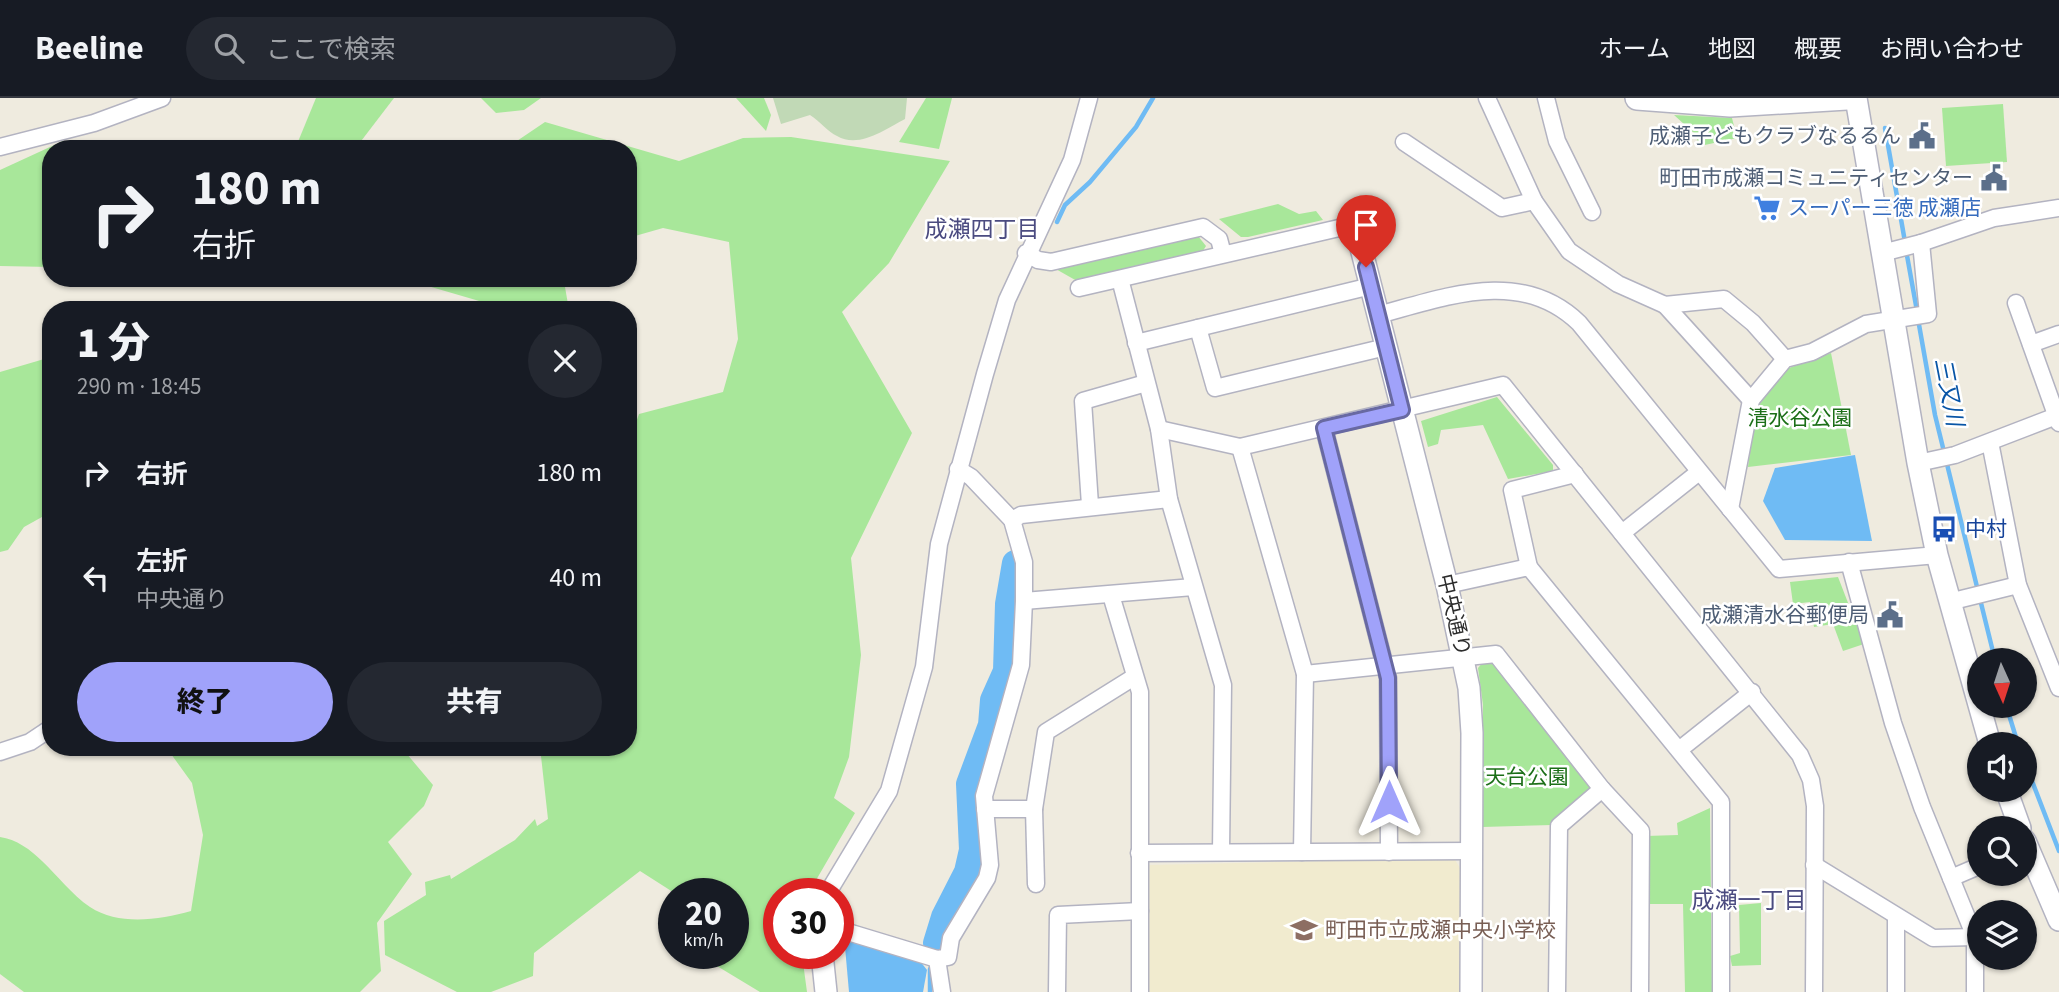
<!DOCTYPE html>
<html lang="ja">
<head>
<meta charset="utf-8">
<style>
	:root { --surface:#171b24; --page:#242831; --text:#f1f3f6; --muted:#9ea1a6; --line:#363941; --accent:#a0a2fa }
	body { margin:0; font-family:"Source Sans 3","Noto Sans JP",sans-serif; background:var(--page); color:var(--text); height:100vh; display:flex; flex-direction:column; font-size:26px; white-space:nowrap }
	* { box-sizing:border-box; margin:0 }
	p { font-size:23px; color:var(--muted) }
	.icon { flex:none; width:38px; height:38px; fill:none; stroke:currentColor; stroke-width:2; stroke-linecap:round; stroke-linejoin:round }
	.map { position:relative; flex:1; overflow:hidden }
	.side { position:absolute; left:42px; top:203px; width:595px; height:455px; display:flex; flex-direction:column; background:var(--surface); border-radius:28px; box-shadow:0 2px 5px #0004 }
	.side>* { flex:none }
	.guide { position:absolute; left:42px; top:42px; width:595px; height:147px; border-radius:28px; box-shadow:0 2px 5px #0004; background:#171b24; color:var(--text); overflow:hidden }
	.needle { width:46px; rotate:177deg }
	.controls { position:absolute; left:1967px; top:550px; display:grid; gap:14px }
	.controls a { display:grid; place-items:center; width:70px; height:70px; border-radius:50%; background:var(--surface); box-shadow:0 2px 5px #0004; font-size:35px }
	.speed { position:absolute; left:658px; top:780px; display:flex; gap:14px; font-size:35px; font-weight:700; text-align:center }
	.speed>* { display:grid; place-content:center; width:91px; height:91px; border-radius:50%; background:var(--surface); box-shadow:0 2px 5px #0004; line-height:1 }
	.speed small { font-size:18px; font-weight:400 }
	.speed .limit { border:10px solid #d22; background:#fff; color:#111 }
	.pin { position:absolute; display:grid; place-items:center; width:60px; height:60px; color:#fff; margin:-72px -30px; border-radius:50% 50% 50% 0; rotate:-45deg; box-shadow:0 0 7px #0007 }
	.pin .icon { rotate:45deg }
	.me { position:absolute; width:77px; margin:-38px; rotate:0deg; stroke-linejoin:round; filter:drop-shadow(0 0 5px #0008) }
	.turn { display:flex; align-items:center; gap:24px; height:147px; padding:0 35px; font-size:32px }
	.turn .icon { width:91px; height:91px; stroke-width:2.5 }
	.turn b { display:block; font-size:49px; line-height:60px }
	.round { display:grid; place-items:center; flex:none; width:74px; height:74px; border-radius:37px; background:var(--page) }
	.head { display:flex; align-items:center; justify-content:space-between; height:119px; padding:0 35px }
	h1 { font-size:42px; font-weight:800; line-height:52px }
	.button { display:flex; gap:14px; margin-top:auto; padding:14px 35px }
	.button a { flex:1; height:80px; border-radius:42px; background:var(--accent); color:#111; font-size:28px; font-weight:800; line-height:80px; text-align:center }
	.button a+a { background:var(--page); color:var(--text) }
	ul { padding:0; list-style:none }
	li { display:flex; align-items:center; gap:21px; height:105px; padding:0 35px }
	li div { flex:1 }
	li b { display:block; font-size:26px }
	li em { font-style:normal }
	header { display:flex; align-items:center; gap:42px; box-sizing:border-box; height:98px; padding:0 35px; background:var(--surface); border-bottom:2px solid var(--line) }
	header strong { font-size:33px }
	nav { display:flex; gap:38px; margin-inline-start:auto; font-size:24px }
	.search { width:490px; height:63px; background:var(--page); display:flex; align-items:center; gap:18px; box-sizing:border-box; padding:0 24px; border-radius:38px; color:var(--muted); font-size:26px }
	.map>svg:first-child { display:block }
	.education { fill:#f1ebcf }
	.green { fill:#a8e79a }
	.cemetery { fill:#c1d9b6 }
	.water { fill:#6fbbf4 }
	.lines { fill:none; stroke-linecap:round; stroke-linejoin:round }
	.stream { stroke:#6fbbf4; stroke-width:4.5 }
	.river { stroke:#6fbbf4; stroke-width:26 }
	.minor-casing { stroke:#b3b3c1; stroke-width:19 }
	.tertiary-casing { stroke:#b3b3c1; stroke-width:24 }
	.secondary-casing { stroke:#b3b3c1; stroke-width:26 }
	.minor { stroke:#fff; stroke-width:16 }
	.tertiary { stroke:#fff; stroke-width:21 }
	.secondary { stroke:#fff; stroke-width:23 }
	.route-casing { stroke:#6869a2; stroke-width:18 }
	.route { stroke:#a0a2fa; stroke-width:12 }
	.labels { text-anchor:middle; dominant-baseline:central; stroke-width:5; stroke-linejoin:round; paint-order:stroke }
	.service-label { font-size:21px; fill:#4e5e75; stroke:#fff; text-anchor:end }
	.shop-label { font-size:21px; fill:#366cbe; stroke:#fff; text-anchor:start }
	.park-label { font-size:21px; fill:#1c6f18; stroke:#fff }
	.transit-label { font-size:21px; fill:#164399; stroke:#fff; text-anchor:start }
	.street-label { font-size:21px; fill:#2d2d2d; stroke:#fff }
	.education-label { font-size:21px; fill:#785e54; stroke:#fff; text-anchor:start }
	.neighbourhood-label { font-size:23px; fill:#4b4b80; stroke:#fff }
	.water-label { font-size:23px; font-style:italic; fill:#0855a6; stroke:#fff }
</style>
</head>
<body>
<header>
<strong>Beeline</strong>
<div class="search"><svg class="icon" aria-label="search" viewBox="0 0 24 24"><circle cx="10" cy="10" r="6"/><path d="M15 15l6 6"/></svg>ここで検索</div>
<nav><a>ホーム</a><a>地図</a><a>概要</a><a>お問い合わせ</a></nav>
</header>
<div class="map">
<svg width="2059" height="894" viewBox="0 0 2059 894">
	<rect width="100%" height="100%" fill="#efebdf"/>
	<polygon class="education" points="1454,760 1460,770 1460,894 1149,894 1148,767"/>
	<g class="green">
		<polygon points="316,0 394,0 355,51 295,51"/>
		<polygon points="481,0 541,0 524,12 496,15"/>
		<polygon points="736,0 764,0 771,17 766,33"/>
		<polygon points="926,0 952,0 939,51 899,44"/>
		<polygon points="2003,6 2007,64 1946,68 1942,10"/>
		<polygon points="1674,17 1732,20 1737,40 1700,48 1695,36"/>
		<polygon points="545,24 679,63 743,40 791,39 950,63 889,165 842,214 912,335 851,460 861,557 849,659 834,700 855,715 808,796 779,796 779,856 798,856 790,865 802,857 807,894 760,894 712,865 708,856 733,856 733,796 676,796 640,773 534,855 533,878 491,894 457,894 385,857 384,823 426,797 425,784 450,777 451,781 515,742 535,721 537,728 548,721 540,649 628,649 628,347 639,316 723,294 738,241 729,144 663,130 628,140 628,51 505,51"/>
		<polygon points="63,43 83,51 51,51 51,169 0,168 0,72"/>
		<polygon points="1278,106 1299,116 1316,113 1323,122 1248,139 1241,139 1219,121"/>
		<polygon points="1198,138 1206,148 1201,156 1077,183 1054,170"/>
		<polygon points="413,180 576,180 565,189 569,212 510,212 421,186"/>
		<polygon points="1831,255 1851,357 1748,369 1756,306 1789,270"/>
		<polygon points="51,259 51,414 24,429 8,452 0,454 0,274"/>
		<polygon points="1497,299 1553,367 1553,373 1508,381 1483,327 1441,332 1438,346 1428,349 1421,323"/>
		<polygon points="1838,479 1864,546 1843,553 1833,526 1814,529 1810,504 1793,506 1790,484"/>
		<polygon points="1484,563 1496,566 1593,692 1552,727 1482,729 1483,607 1478,570"/>
		<path d="M166,649H401L433,687L424,708L388,744L412,776L377,825L381,873L360,894H24L0,876V739C16,741 31,752 42,763C57,777 72,797 90,809C119,828 159,822 191,813L203,737L192,685Z"/>
		<polygon points="1710,710 1712,894 1685,894 1683,806 1649,806 1646,738 1678,737 1677,725"/>
		<polygon points="1761,805 1761,867 1732,868 1730,858 1740,855 1739,807"/>
	</g>
	<path class="cemetery" d="M773,0H907L905,21C886,31 859,51 837,38C828,34 821,24 810,17L781,26Z"/>
	<g class="water">
		<polygon points="1855,357 1872,443 1785,442 1763,403 1775,370"/>
		<polygon points="850,844 920,863 927,872 923,894 849,894 845,849"/>
	</g>
	<g class="lines">
		<g class="stream">
			<polyline points="1885,30 1905,144"/>
			<polyline points="1057,124 1065,107 1090,84 1136,29 1153,0"/>
			<polyline points="1906,152 1917,213"/>
			<polyline points="1918,221 1935,317 1978,493"/>
			<polyline points="1980,501 1995,562"/>
			<polyline points="2006,607 2018,646"/>
			<polyline points="2025,665 2059,753"/>
			<polyline points="930,894 930,871"/>
		</g>
		<polyline class="river" points="936,845 944,819 967,774 972,752 969,686 991,627 993,602 1006,573 1008,506 1015,465"/>
		<g class="minor-casing">
			<g id="minor">
				<polyline points="1487,0 1534,103 1569,153 1618,186 1665,207 1724,201 1753,225 1785,261"/>
				<polyline points="1546,0 1557,43 1592,114"/>
				<polyline points="1404,44 1502,110 1534,103"/>
				<polyline points="0,49 94,25 162,0"/>
				<polyline points="1026,155 1038,162 1051,164 1203,129 1219,141 1223,156"/>
				<polyline points="1882,155 1921,145 1994,120 2059,110"/>
				<polyline points="1120,181 1159,331 1169,401 1223,587 1221,754"/>
				<polyline points="1079,190 1339,130 1355,135 1361,150"/>
				<polyline points="2016,205 2059,325"/>
				<polyline points="1665,207 1751,302"/>
				<path d="M1378,217C1446,199 1521,169 1579,225L1779,471L1937,457"/>
				<polyline points="1198,230 1215,290 1386,249"/>
				<polyline points="1136,245 1371,188"/>
				<polyline points="2031,246 2059,236"/>
				<polyline points="1324,330 1388,580 1389,754"/>
				<polyline points="1159,331 1240,349 1503,287 1800,657 1811,682 1815,708 1814,894"/>
				<polyline points="1990,344 2018,487 2059,590"/>
				<polyline points="1240,349 1305,576 1302,754"/>
				<polyline points="1918,365 1955,357 2059,317"/>
				<polyline points="1090,407 1083,303 1146,285"/>
				<polyline points="1730,411 1751,302 1785,261 1812,254 1866,226 1928,216 1921,145"/>
				<polyline points="1012,422 1021,417 1169,401"/>
				<polyline points="1622,435 1699,374"/>
				<polyline points="1849,464 1893,625 1922,709 1975,839 1975,894"/>
				<polyline points="1529,469 1512,392 1575,376"/>
				<polyline points="1447,487 1529,469 1721,704 1721,894"/>
				<polyline points="1111,497 1140,594 1140,894"/>
				<polyline points="1024,503 1193,489"/>
				<polyline points="1949,504 2018,487"/>
				<polyline points="1305,576 1496,556 1602,691 1641,733 1640,894"/>
				<polyline points="1679,652 1752,594"/>
				<polyline points="0,654 30,644 51,630"/>
				<polyline points="985,711 1034,711 1046,634 1134,579"/>
				<polyline points="1034,711 1036,786"/>
				<polyline points="1139,755 1471,753"/>
				<polyline points="1814,767 1933,840 1975,839"/>
				<polyline points="1951,780 1979,768"/>
				<polyline points="827,796 889,693 924,569 939,446 985,276 1007,202 1072,62 1089,0"/>
				<polyline points="838,831 937,861 948,859 951,840 987,780 990,767 984,698 1021,567 1024,503 1024,464 1012,422 971,379 958,371"/>
				<polyline points="937,861 942,894"/>
				<polyline points="1057,894 1058,817 1140,813"/>
				<polyline points="1557,894 1559,728 1602,691"/>
				<polyline points="1896,894 1896,820"/>
			</g>
		</g>
		<g class="tertiary-casing">
			<g id="tertiary">
				<polyline points="1856,0 1918,365 1937,457 1990,646"/>
				<polyline points="1361,150 1447,487 1469,590 1472,635 1471,894"/>
				<polyline points="2006,691 2020,730"/>
				<polyline points="2025,743 2059,822"/>
				<polyline points="822,856 826,894"/>
			</g>
		</g>
		<g class="secondary-casing">
			<polyline id="secondary" points="1637,0 1730,7 1847,0"/>
		</g>
		<use href="#minor" class="minor"/>
		<use href="#tertiary" class="tertiary"/>
		<use href="#secondary" class="secondary"/>
	</g>
	<g class="lines">
		<g class="route-casing">
			<polyline id="route" points="1366,169 1402,312 1324,330 1388,580 1389,704"/>
		</g>
		<use href="#route" class="route"/>
	</g>
	<defs>
		<g id="civic-bare" transform="scale(2.1)"><path d="M-.6-6.5H3V-4.5H.6V-3L4-1V1h2V6H-6V1h2V-1L-.6-3ZM-1.2 2.5V6h2.4V2.5Z" fill="#5c6f8a" stroke="#fff" stroke-width="2.5" paint-order="stroke"/></g>
		<g id="supermarket-bare" transform="scale(2.1)"><path d="M-6-5.5h2.5l.6 2H6L4.5 2H-2.5L-4.4-4H-6ZM-1.5 3.2a1.3 1.3 0 1 0 .1 0ZM3 3.2a1.3 1.3 0 1 0 .1 0Z" fill="#3f7fe0" stroke="#fff" stroke-width="2.5" paint-order="stroke"/></g>
		<g id="bus-bare" transform="scale(2.1)"><path d="M-5-6H5V4H4V6H2V4H-2V6H-4V4H-5ZM-3.5-4V0h7V-4ZM-3.5 1.2v1.5H-2V1.2ZM2 1.2v1.5H3.5V1.2Z" fill="#1a4fb4" stroke="#fff" stroke-width="2.5" paint-order="stroke"/></g>
		<g id="school-bare" transform="scale(2.1)"><path d="M0-5L7-2L0 1L-7-2ZM-4 1L0 2.5L4 1V4Q0 6-4 4Z" fill="#8d6e63" stroke="#fff" stroke-width="2.5" paint-order="stroke"/></g>
	</defs>
	<g fill-rule="evenodd">
		<use href="#civic-bare" x="1922" y="38"/>
		<use href="#civic-bare" x="1994" y="80"/>
		<use href="#supermarket-bare" x="1767" y="110"/>
		<use href="#bus-bare" x="1944" y="431"/>
		<use href="#civic-bare" x="1890" y="517"/>
		<use href="#school-bare" x="1304" y="832"/>
	</g>
	<g class="labels">
		<g class="service-label">
			<text x="1901" y="38">成瀬子どもクラブなるるん</text>
			<text x="1973" y="80">町田市成瀬コミュニティセンター</text>
			<text x="1869" y="517">成瀬清水谷郵便局</text>
		</g>
		<g class="shop-label">
			<text x="1788" y="110">スーパー三徳 成瀬店</text>
		</g>
		<g class="park-label">
			<text x="1800" y="320">清水谷公園</text>
			<text x="1527" y="679">天台公園</text>
		</g>
		<g class="transit-label">
			<text x="1965" y="431">中村</text>
		</g>
		<g class="street-label">
			<text transform="translate(1454 517) rotate(77)">中央通り</text>
		</g>
		<g class="education-label">
			<text x="1325" y="832">町田市立成瀬中央小学校</text>
		</g>
		<g class="neighbourhood-label">
			<text x="982" y="131">成瀬四丁目</text>
			<text x="1749" y="802">成瀬一丁目</text>
		</g>
		<g class="water-label">
			<text transform="translate(1949 294) rotate(79)">三又川</text>
		</g>
	</g>
</svg>
<div class="controls">
<a><svg class="needle" viewBox="-14 -14 28 28"><path d="M0-13l5 13h-10z" fill="#e53935"/><path d="M0 13l5-13h-10z" fill="#9ea1a6"/></svg></a>
<a><svg class="icon" aria-label="sound" viewBox="0 0 24 24"><path d="M4 9h4l5-4v14l-5-4H4zM17 9q2 3 0 6"/></svg></a>
<a><svg class="icon" aria-label="search" viewBox="0 0 24 24"><circle cx="10" cy="10" r="6"/><path d="M15 15l6 6"/></svg></a>
<a><svg class="icon" aria-label="layers" viewBox="0 0 24 24"><path d="M12 4l9 5-9 5-9-5zM3 14l9 5 9-5"/></svg></a>
</div>
<div class="speed"><div>20<small>km/h</small></div><div class="limit">30</div></div>
<div class="pin" style="left:1366px;top:169px;background:#d93025"><svg class="icon" aria-label="arrive" viewBox="0 0 24 24"><path d="M6 21V4h12l-3 4 3 4H6"/></svg></div>
<svg class="me" style="left:1389px;top:704px" viewBox="-20 -20 40 40"><path d="M0-17L14 15 0 8-14 15z" fill="#a0a2fa" stroke="#fff" stroke-width="4"/></svg>
<div class="guide">
<div class="turn"><svg class="icon" aria-label="right" viewBox="0 0 24 24"><path d="M7 20v-9h11M14 6l5 5-5 5"/></svg><div><b>180 m</b>右折</div></div>
</div>
<section class="side">
<div class="head"><div><h1>1 分</h1><p>290 m · 18:45</p></div><a class="round"><svg class="icon" aria-label="close" viewBox="0 0 24 24"><path d="M6 6l12 12M18 6L6 18"/></svg></a></div>
<ul>
<li><svg class="icon" aria-label="right" viewBox="0 0 24 24"><path d="M7 20v-9h11M14 6l5 5-5 5"/></svg><div><b>右折</b></div><em>180 m</em></li>
<li><svg class="icon" aria-label="left" viewBox="0 0 24 24"><path d="M17 20v-9H6M10 6l-5 5 5 5"/></svg><div><b>左折</b><p>中央通り</p></div><em>40 m</em></li>
</ul>
<div class="button"><a>終了</a><a>共有</a></div>
</section>
</div>
</body>
</html>
